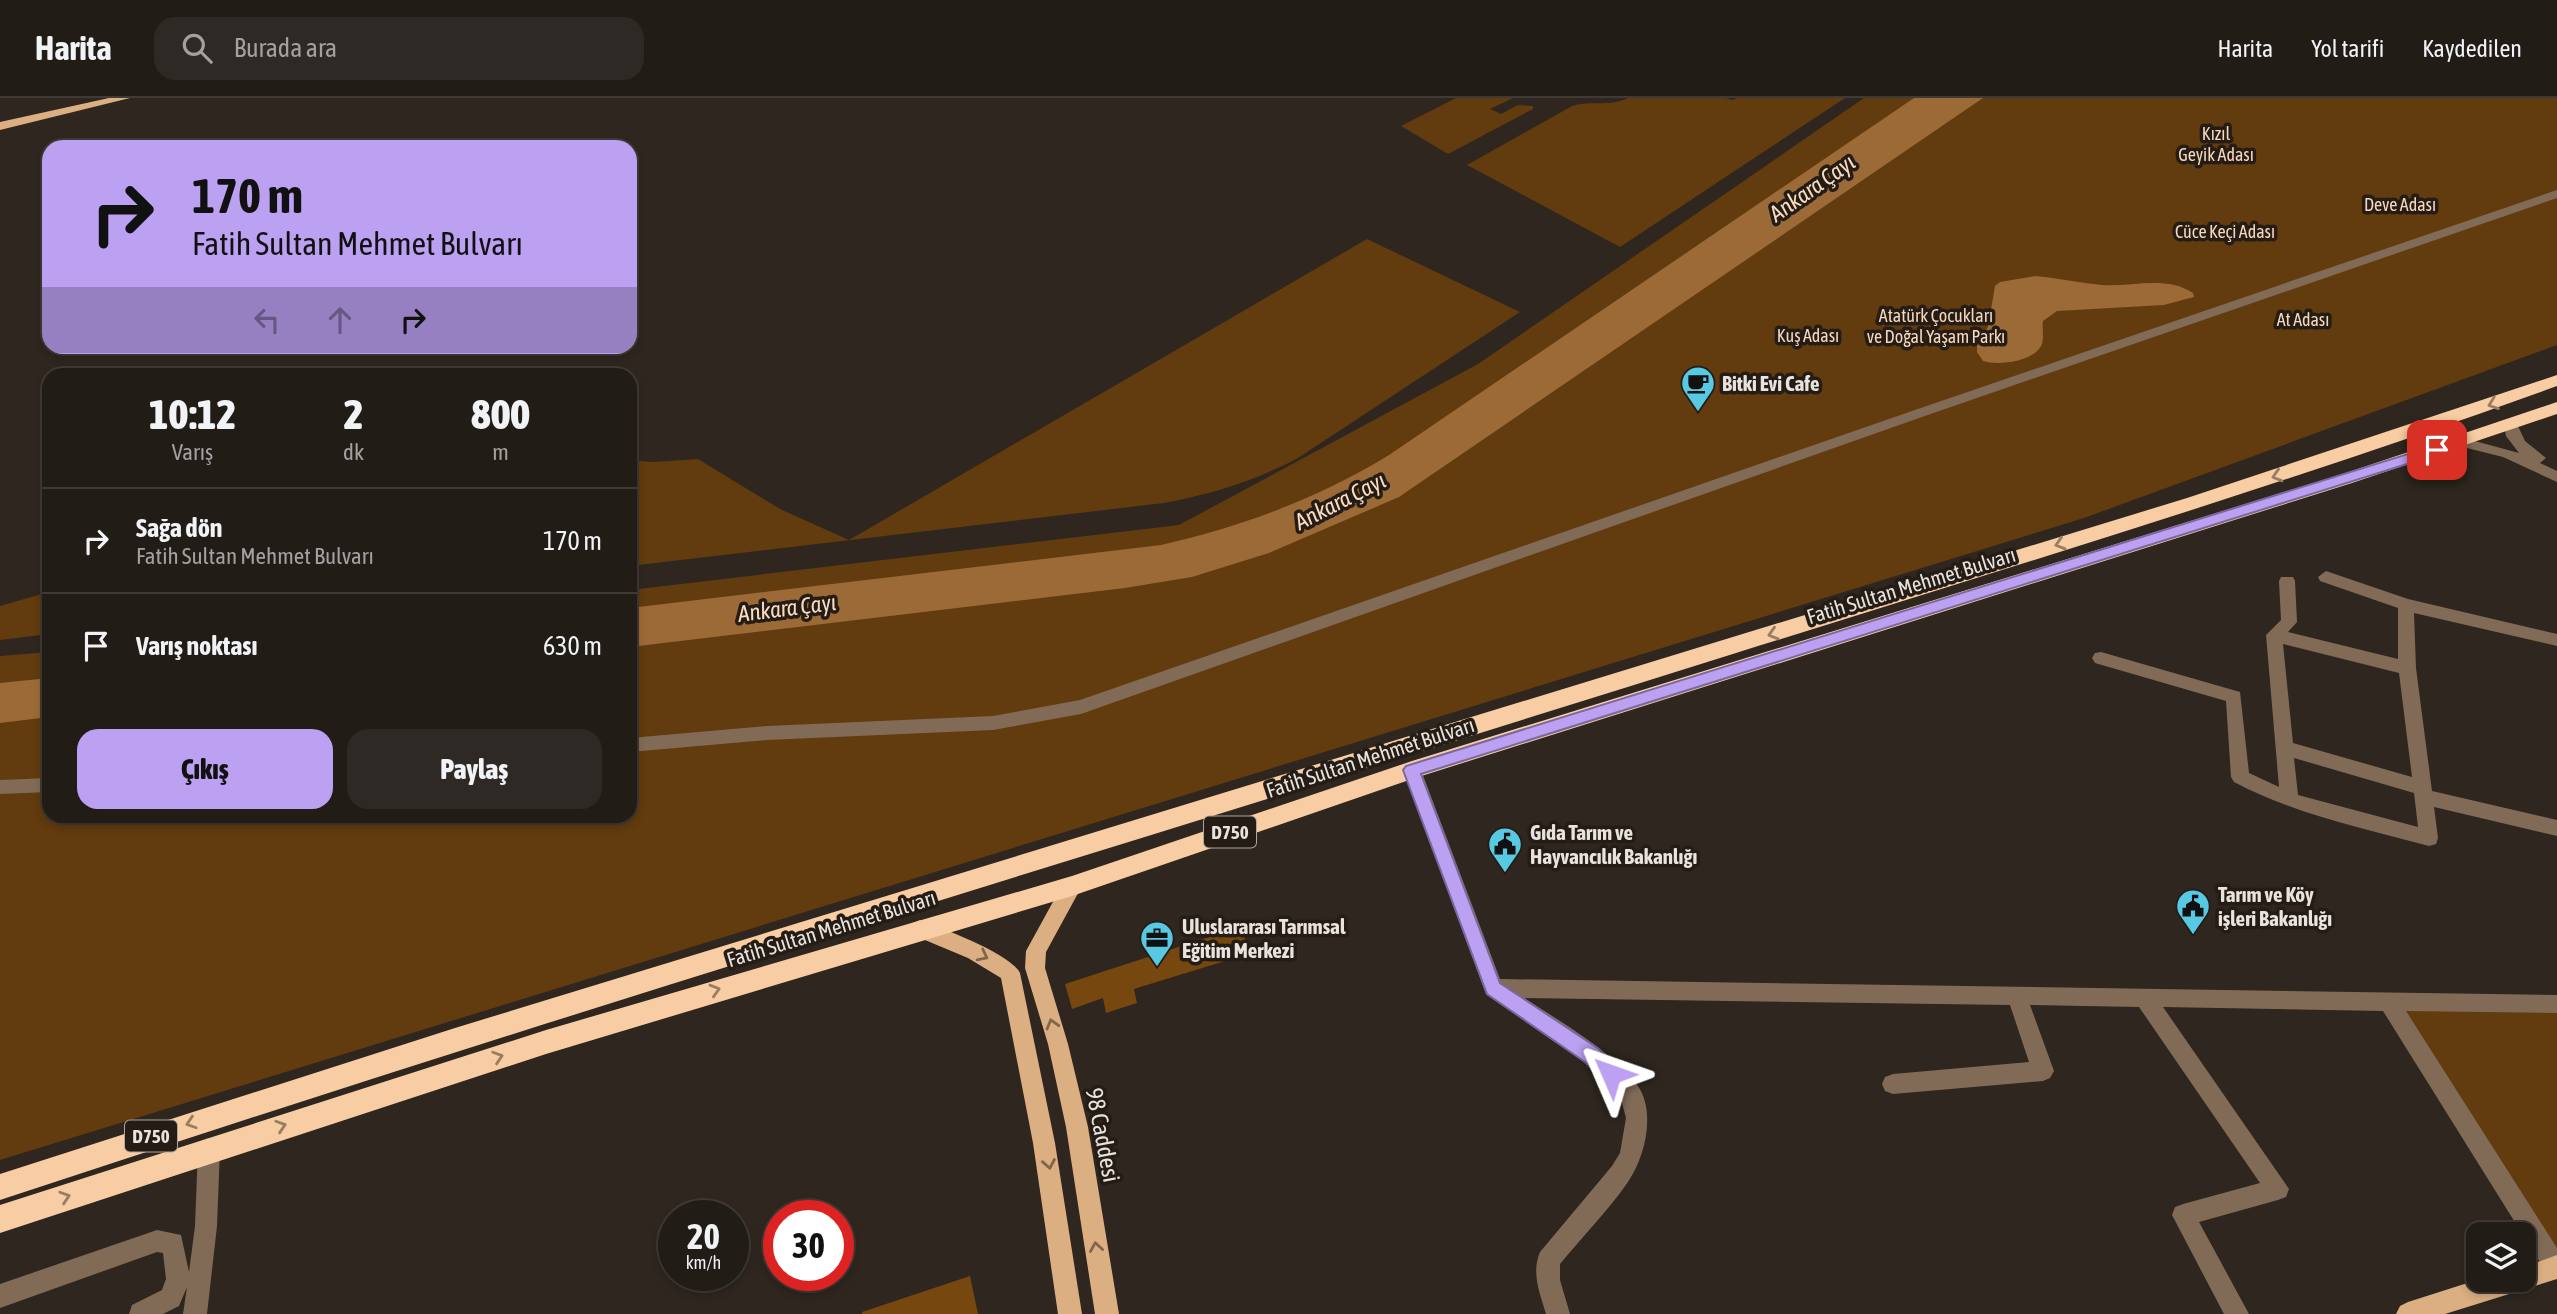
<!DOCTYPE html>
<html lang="tr">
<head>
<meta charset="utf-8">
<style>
	:root { --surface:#221c17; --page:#2e2924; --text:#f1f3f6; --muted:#a2a1a1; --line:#3f3a36; --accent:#bca0f2 }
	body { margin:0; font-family:"Asap Condensed",sans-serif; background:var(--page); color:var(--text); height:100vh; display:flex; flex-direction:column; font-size:26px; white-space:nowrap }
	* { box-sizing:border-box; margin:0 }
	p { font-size:23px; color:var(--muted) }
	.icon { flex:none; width:38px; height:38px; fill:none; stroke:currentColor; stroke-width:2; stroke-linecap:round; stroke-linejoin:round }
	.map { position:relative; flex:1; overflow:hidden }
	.details { position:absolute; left:42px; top:270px; width:595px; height:455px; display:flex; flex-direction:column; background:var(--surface); border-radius:21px; box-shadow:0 4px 10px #0003,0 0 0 2px var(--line) }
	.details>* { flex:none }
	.banner { position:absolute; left:42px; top:42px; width:595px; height:214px; border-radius:21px; box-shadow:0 4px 10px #0003,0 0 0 2px var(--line); background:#bca0f2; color:#111; overflow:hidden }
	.fabs { position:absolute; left:2466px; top:1124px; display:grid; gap:14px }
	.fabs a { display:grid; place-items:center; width:70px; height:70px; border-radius:14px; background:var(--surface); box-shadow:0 4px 10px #0003,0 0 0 2px var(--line); font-size:35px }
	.speed { position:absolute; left:658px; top:1102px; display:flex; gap:14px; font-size:35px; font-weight:700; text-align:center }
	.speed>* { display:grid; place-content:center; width:91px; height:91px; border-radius:50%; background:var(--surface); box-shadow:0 4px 10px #0003,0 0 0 2px var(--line); line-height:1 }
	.speed small { font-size:18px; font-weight:400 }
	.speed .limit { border:10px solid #d22; background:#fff; color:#111 }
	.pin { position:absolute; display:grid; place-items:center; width:60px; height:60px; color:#fff; margin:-30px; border-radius:14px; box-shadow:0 4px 10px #0006 }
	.me { position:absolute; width:77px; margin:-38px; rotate:313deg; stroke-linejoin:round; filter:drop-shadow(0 0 5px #0008) }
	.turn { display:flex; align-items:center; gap:24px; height:147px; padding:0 35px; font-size:32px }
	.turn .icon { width:91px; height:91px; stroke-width:2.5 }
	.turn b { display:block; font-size:49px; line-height:60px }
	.lanes { display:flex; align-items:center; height:66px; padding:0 35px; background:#0003; justify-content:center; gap:35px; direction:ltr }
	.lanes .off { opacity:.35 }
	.eta { display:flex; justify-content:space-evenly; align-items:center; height:119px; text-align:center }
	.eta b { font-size:42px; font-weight:800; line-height:49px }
	.action { display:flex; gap:14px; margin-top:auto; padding:14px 35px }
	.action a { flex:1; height:80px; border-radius:21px; background:var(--accent); color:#111; font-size:28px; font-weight:800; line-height:80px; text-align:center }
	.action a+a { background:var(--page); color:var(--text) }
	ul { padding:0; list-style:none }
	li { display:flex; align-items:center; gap:21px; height:105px; padding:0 35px; border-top:2px solid var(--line) }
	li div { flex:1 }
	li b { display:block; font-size:26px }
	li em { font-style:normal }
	header { display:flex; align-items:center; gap:42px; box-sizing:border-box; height:98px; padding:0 35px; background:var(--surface); border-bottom:2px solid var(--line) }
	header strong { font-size:33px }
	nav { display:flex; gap:38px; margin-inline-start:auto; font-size:24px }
	.search { width:490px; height:63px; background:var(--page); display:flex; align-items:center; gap:18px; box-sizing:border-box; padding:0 24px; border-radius:21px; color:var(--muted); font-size:26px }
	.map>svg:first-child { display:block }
	.green { fill:#623b0e }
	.water { fill:#9b6a36 }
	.building { fill:#76470e }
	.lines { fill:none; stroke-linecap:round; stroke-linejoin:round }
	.minor { fill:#816b57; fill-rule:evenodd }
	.major { fill:#dcaf83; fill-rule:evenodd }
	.highway { fill:#f9cda3; fill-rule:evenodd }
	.oneway { stroke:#997d63 }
	.oneway2 { stroke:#80664c }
	.route { fill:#bca0f2; stroke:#7a689d; stroke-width:2 }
	.labels { text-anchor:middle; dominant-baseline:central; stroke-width:7; stroke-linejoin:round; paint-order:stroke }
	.far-park-label { font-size:18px; fill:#f6d8bd; stroke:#241c15 }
	.shield { fill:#241c15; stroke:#ada7a2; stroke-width:2 }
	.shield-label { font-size:19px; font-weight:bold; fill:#e8e3de }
	.poi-label { font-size:21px; font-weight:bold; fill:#e8e3de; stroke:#241c15; text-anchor:start }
	.street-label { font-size:21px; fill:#e8e3de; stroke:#241c15 }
	.water-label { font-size:23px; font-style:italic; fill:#faddc1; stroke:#241c15 }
	.near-street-label { font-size:24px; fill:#e8e3de; stroke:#241c15 }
</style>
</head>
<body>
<header>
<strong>Harita</strong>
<div class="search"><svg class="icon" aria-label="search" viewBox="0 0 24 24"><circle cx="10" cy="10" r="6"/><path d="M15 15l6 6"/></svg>Burada ara</div>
<nav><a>Harita</a><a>Yol tarifi</a><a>Kaydedilen</a></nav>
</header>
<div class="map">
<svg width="2557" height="1216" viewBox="0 0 2557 1216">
	<rect width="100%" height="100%" fill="#2e261f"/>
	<g class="green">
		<polygon points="1456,0 1513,0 1490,11 1501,16 1518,7 1533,8 1533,11 1448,56 1401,28"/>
		<path d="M1628,0H1726L1732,2L1737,0H1845L1620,149L1467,67L1572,8C1591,2 1611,9 1628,0Z"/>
		<polygon points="1864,0 2557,0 2557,247 2084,420 0,1062 0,558 49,554 49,718 630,718 630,492 1179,427 1478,266"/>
		<path d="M1367,141L1520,214L1298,360C1255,383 1212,396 1164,405L630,468V362L653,364L698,361L780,411L849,442Z"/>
		<polygon points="49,494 49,536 0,542 0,508"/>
		<polygon points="2388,903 2557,906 2557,1169"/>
	</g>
	<g class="water">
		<path d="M1914,0H1983L1399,399L1269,455L1192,479L1125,490L630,549V510L1161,447C1243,428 1317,401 1389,357Z"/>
		<path d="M2036,178C2058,180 2079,185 2102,187C2131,189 2167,177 2193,195L2194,199L2164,207L2057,213L2043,223C2042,230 2044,239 2042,246C2035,264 1998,268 1983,263L1977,254V248L1988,229L1995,188L2000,184Z"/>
		<polygon points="49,580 49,619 0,625 0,585"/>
	</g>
	<g class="building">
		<polygon points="1240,829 1251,855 1134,891 1137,905 1106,915 1103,900 1072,911 1065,886"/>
		<polygon points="970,1178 978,1216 862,1216 862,1214"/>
	</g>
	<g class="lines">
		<g class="minor">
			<polygon points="2557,92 2557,100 1922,319 1081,616 993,632 767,642 630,654 630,640 767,628 993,618 1080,602 1912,313"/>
			<polygon points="2511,322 2516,324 2525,343 2546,360 2540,365 2557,373 2557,384 2503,359 2455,347 2453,344 2460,339 2519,355 2506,338 2504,327"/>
			<path d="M2326,473L2408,501L2557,536V548L2414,515L2416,570L2432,693L2557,722V738L2434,709L2438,740L2436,746L2429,748C2362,730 2295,716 2234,684L2231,679L2226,603L2095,565L2092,560L2095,555L2101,554L2240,594L2249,675L2279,689L2266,537L2281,522L2279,483L2281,479H2293L2295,483L2297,524L2288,534L2398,561V510L2320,483L2318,479ZM2283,546L2399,575L2412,679L2293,645ZM2294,660L2414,695L2418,729L2298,697Z"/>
			<path d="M1412,665L1418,667L1421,672L1500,881L2557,897V915L2406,913L2557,1150V1180L2548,1177L2383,913L2163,909L2289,1091L2286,1099L2278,1102L2199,1124L2249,1216H2224L2172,1117L2175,1109L2183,1106L2260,1085L2139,909L2030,907L2054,973L2050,980L2043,983L1893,996L1885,993L1882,986L1885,979L1893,976L2029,964L2010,907L1524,900C1558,922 1615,955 1638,988C1656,1015 1645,1059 1628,1084C1608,1113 1582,1139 1560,1166V1182L1570,1216H1546C1540,1196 1531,1175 1540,1154L1612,1068L1620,1055L1626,1020L1621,1001L1585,964L1486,896L1403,672L1406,667Z"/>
			<polygon points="49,680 49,694 0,696 0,682"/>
			<polygon points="209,1040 217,1043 220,1051 217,1128 207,1216 183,1216 187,1189 179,1208 163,1216 129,1216 132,1207 162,1192 166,1181 163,1155 157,1154 0,1210 0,1186 157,1132 181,1137 189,1174 195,1128 198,1051 201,1043"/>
		</g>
		<g class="major">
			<polygon points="109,0 130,0 0,32 0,24"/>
			<polygon points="1072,780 1079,782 1082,788 1046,854 1045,870 1068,946 1088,1029 1119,1216 1095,1216 1066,1029 1048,946 1025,870 1026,853 1065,782"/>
			<path d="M920,822C942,830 1011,856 1020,875L1055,1045L1082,1216H1058L1033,1045L1001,880L968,860L913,837L910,831L913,825Z"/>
			<polygon points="2557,1157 2557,1181 2445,1216 2396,1216 2400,1208 2408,1204 2480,1181 2524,1181 2524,1169"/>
		</g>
		<g class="highway">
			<path d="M2557,277V288C2286,386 2011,469 1736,555C1157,737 576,911 0,1102V1076L455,930L2187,400Z"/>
			<polygon points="2557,304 2557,316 2352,385 1415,680 1072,798 546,956 0,1135 0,1107 546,932 1072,778 1412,663 2340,377"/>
		</g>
	</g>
	<defs><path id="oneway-chevron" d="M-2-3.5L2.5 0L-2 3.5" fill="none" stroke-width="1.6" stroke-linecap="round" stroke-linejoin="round" transform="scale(1.75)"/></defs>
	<g class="oneway">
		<use href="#oneway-chevron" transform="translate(2493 306) rotate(160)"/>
		<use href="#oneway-chevron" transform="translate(2277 378) rotate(163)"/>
		<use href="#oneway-chevron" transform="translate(2060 446) rotate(163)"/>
		<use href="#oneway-chevron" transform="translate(1773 536) rotate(163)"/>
		<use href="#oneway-chevron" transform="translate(715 892) rotate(-17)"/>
		<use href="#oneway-chevron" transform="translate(498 959) rotate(-18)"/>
		<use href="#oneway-chevron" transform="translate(191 1025) rotate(162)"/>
		<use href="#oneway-chevron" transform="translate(281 1028) rotate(-18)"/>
		<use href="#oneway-chevron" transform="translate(65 1099) rotate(-18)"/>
	</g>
	<g class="oneway2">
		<use href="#oneway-chevron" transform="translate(983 858) rotate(27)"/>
		<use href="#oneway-chevron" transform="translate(1052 926) rotate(-106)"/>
		<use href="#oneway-chevron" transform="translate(1049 1066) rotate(80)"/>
		<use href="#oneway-chevron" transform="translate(1096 1149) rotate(-99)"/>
	</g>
	<polygon class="route" points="2437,347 2442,349 2442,355 1421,676 1500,885 1599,951 1621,976 1618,983 1611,985 1604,983 1585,964 1487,896 1403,672 1406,668"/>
	<defs>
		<g id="cafe-pin" transform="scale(1.75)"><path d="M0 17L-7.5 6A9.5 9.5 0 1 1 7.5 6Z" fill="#57c9e3" stroke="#241c15"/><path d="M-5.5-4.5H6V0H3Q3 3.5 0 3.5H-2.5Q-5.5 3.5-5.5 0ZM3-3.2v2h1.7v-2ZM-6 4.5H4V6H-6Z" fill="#111"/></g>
		<g id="civic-pin" transform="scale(1.75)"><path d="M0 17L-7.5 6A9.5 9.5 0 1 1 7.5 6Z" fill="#57c9e3" stroke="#241c15"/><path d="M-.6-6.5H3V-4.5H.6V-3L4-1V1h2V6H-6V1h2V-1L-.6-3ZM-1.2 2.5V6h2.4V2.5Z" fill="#111"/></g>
		<g id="office-pin" transform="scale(1.75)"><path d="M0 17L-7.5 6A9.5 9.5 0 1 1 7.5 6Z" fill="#57c9e3" stroke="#241c15"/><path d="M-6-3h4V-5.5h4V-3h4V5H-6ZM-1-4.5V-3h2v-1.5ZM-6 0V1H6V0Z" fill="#111"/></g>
	</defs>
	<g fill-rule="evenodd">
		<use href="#cafe-pin" x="1698" y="285"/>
		<use href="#civic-pin" x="1505" y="746"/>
		<use href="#civic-pin" x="2193" y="808"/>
		<use href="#office-pin" x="1157" y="840"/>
	</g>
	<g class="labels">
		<g class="far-park-label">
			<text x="2216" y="35">Kızıl<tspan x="2216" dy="21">Geyik Adası</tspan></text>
			<text x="2400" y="106">Deve Adası</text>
			<text x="2225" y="133">Cüce Keçi Adası</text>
			<text x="1936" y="217">Atatürk Çocukları<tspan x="1936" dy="21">ve Doğal Yaşam Parkı</tspan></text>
			<text x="2303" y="221">At Adası</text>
			<text x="1808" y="237">Kuş Adası</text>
		</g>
		<g class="shield">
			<rect x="1204" y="718.5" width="52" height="31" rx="5"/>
			<rect x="125" y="1022.5" width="52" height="31" rx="5"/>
		</g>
		<g class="shield-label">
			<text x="1230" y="734">D750</text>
			<text x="151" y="1038">D750</text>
		</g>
		<g class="poi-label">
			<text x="1722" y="285">Bitki Evi Cafe</text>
			<text x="1530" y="734">Gıda Tarım ve<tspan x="1530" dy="24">Hayvancılık Bakanlığı</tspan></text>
			<text x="2218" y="796">Tarım ve Köy<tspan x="2218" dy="24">işleri Bakanlığı</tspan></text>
			<text x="1182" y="828">Uluslararası Tarımsal<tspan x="1182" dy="24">Eğitim Merkezi</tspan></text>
		</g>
		<g class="street-label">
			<text transform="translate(1911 487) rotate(-17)">Fatih Sultan Mehmet Bulvarı</text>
			<text transform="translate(1370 659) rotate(-18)">Fatih Sultan Mehmet Bulvarı</text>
			<text transform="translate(831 830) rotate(-17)">Fatih Sultan Mehmet Bulvarı</text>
		</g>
		<g class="water-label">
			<text transform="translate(1812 90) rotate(-35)">Ankara Çayı</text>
			<text transform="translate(1340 403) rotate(-27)">Ankara Çayı</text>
			<text transform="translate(787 510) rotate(-7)">Ankara Çayı</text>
		</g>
		<g class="near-street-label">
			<text transform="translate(1103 1037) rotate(79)">98 Caddesi</text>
		</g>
	</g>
</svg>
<div class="fabs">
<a><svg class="icon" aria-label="layers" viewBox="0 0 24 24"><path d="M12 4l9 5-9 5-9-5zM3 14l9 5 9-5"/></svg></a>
</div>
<div class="speed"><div>20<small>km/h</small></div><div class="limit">30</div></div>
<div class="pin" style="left:2437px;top:352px;background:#d93025"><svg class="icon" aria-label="arrive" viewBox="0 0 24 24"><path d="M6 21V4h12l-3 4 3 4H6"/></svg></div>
<svg class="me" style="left:1611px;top:976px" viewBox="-20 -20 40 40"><path d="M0-17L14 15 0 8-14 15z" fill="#bca0f2" stroke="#fff" stroke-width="4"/></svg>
<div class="banner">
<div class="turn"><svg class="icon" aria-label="right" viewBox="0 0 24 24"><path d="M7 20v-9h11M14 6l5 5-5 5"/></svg><div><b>170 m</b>Fatih Sultan Mehmet Bulvarı</div></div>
<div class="lanes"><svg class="icon off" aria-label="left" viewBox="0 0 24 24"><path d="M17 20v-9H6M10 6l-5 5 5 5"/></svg><svg class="icon off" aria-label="ahead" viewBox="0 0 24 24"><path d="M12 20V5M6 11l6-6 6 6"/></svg><svg class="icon" aria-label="right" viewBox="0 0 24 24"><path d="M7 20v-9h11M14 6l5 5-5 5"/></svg></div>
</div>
<section class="details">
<div class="eta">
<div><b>10:12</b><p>Varış</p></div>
<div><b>2</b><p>dk</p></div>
<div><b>800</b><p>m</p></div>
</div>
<ul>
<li><svg class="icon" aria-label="right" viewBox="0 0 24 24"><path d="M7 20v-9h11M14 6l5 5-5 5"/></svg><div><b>Sağa dön</b><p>Fatih Sultan Mehmet Bulvarı</p></div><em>170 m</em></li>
<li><svg class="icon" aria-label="arrive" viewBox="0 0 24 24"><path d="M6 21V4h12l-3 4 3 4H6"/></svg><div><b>Varış noktası</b></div><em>630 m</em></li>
</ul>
<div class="action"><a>Çıkış</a><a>Paylaş</a></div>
</section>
</div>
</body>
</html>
